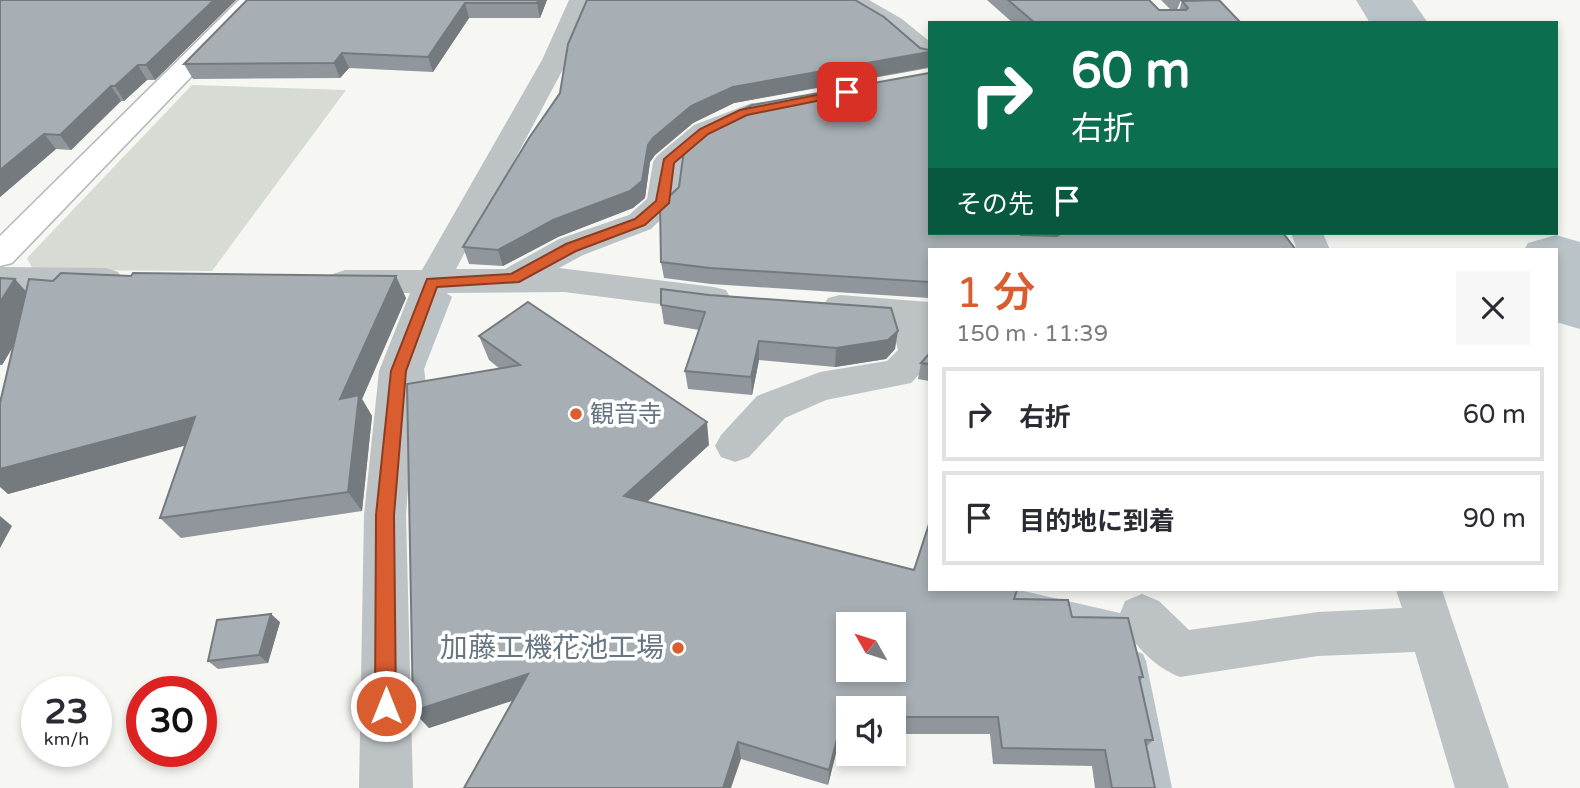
<!DOCTYPE html>
<html lang="ja">
<head>
<meta charset="utf-8">
<style>
	:root { --surface:#fff; --page:#f7f7f7; --text:#2b2b33; --muted:#7c7c81; --line:#e1e1e2; --accent:#da5d30 }
	body { margin:0; font-family:"Varela Round","Noto Sans JP",sans-serif; background:var(--page); color:var(--text); height:100vh; display:flex; flex-direction:column; font-size:26px; white-space:nowrap }
	* { box-sizing:border-box; margin:0 }
	p { font-size:23px; color:var(--muted) }
	.icon { flex:none; width:38px; height:38px; fill:none; stroke:currentColor; stroke-width:2; stroke-linecap:round; stroke-linejoin:round }
	.map { position:relative; flex:1; overflow:hidden }
	.panel { position:absolute; left:928px; top:248px; width:630px; height:343px; display:flex; flex-direction:column; background:var(--surface); border-radius:0px; box-shadow:0 4px 10px #0003 }
	.panel>* { flex:none }
	.banner { position:absolute; left:928px; top:21px; width:630px; height:214px; border-radius:0px; box-shadow:0 4px 10px #0003; background:#0b6e4f; color:#fff; overflow:hidden }
	.needle { width:46px; rotate:309deg }
	.tools { position:absolute; left:836px; top:612px; display:grid; gap:14px }
	.tools a { display:grid; place-items:center; width:70px; height:70px; border-radius:0px; background:var(--surface); box-shadow:0 4px 10px #0003; font-size:35px }
	.speed { position:absolute; left:21px; top:676px; display:flex; gap:14px; font-size:35px; font-weight:700; text-align:center }
	.speed>* { display:grid; place-content:center; width:91px; height:91px; border-radius:50%; background:var(--surface); box-shadow:0 4px 10px #0003; line-height:1 }
	.speed small { font-size:18px; font-weight:400 }
	.speed .limit { border:10px solid #d22; background:#fff; color:#111 }
	.pin { position:absolute; display:grid; place-items:center; width:60px; height:60px; color:#fff; margin:-30px; border-radius:14px; box-shadow:0 4px 10px #0006 }
	.me { position:absolute; width:77px; margin:-38px; rotate:0deg; stroke-linejoin:round; filter:drop-shadow(0 0 5px #0008) }
	.turn { display:flex; align-items:center; gap:24px; height:147px; padding:0 28px; font-size:32px }
	.turn .icon { width:91px; height:91px; stroke-width:2.5 }
	.turn b { display:block; font-size:49px; line-height:60px }
	.then { display:flex; align-items:center; height:66px; padding:0 28px; background:#0003; gap:14px; font-size:26px }
	.round { display:grid; place-items:center; flex:none; width:74px; height:74px; border-radius:0px; background:var(--page) }
	.head { display:flex; align-items:center; justify-content:space-between; height:119px; padding:0 28px }
	h1 { font-size:42px; font-weight:600; line-height:52px; color:var(--accent) }
	ul { padding:0; list-style:none }
	li { display:flex; align-items:center; gap:21px; height:94px; margin:0 14px 10px; padding:0 14px; border:4px solid var(--line); border-radius:0px }
	li div { flex:1 }
	li b { display:block; font-size:26px }
	li em { font-style:normal }
	.map>svg:first-child { display:block }
	.green { fill:#d6dbd3 }
	.lines { fill:none; stroke-linecap:round; stroke-linejoin:round }
	.stream { fill:#b9c3c8; fill-rule:evenodd }
	.river { fill:#b9c3c8; fill-rule:evenodd }
	.secondary-casing { stroke:#b2b7bc; stroke-width:3 }
	.street { fill:#bdc2c5; fill-rule:evenodd }
	.secondary { fill:#fff; fill-rule:evenodd }
	.wall { fill:#90969b }
	.shaded-wall { fill:#757a7e }
	.building { fill:#a7afb4; stroke:#757a7e; stroke-width:2; fill-rule:evenodd }
	.route { fill:#da5d30; stroke:#8e3c1f; stroke-width:2 }
	.poi-dot { fill:#da5d30; stroke:#fff; stroke-width:2.5 }
	.labels { text-anchor:middle; dominant-baseline:central; stroke-width:7; stroke-linejoin:round; paint-order:stroke }
	.poi-label { font-size:24px; fill:#677683; stroke:#fff; text-anchor:start }
	.near-poi-label { font-size:28px; fill:#677683; stroke:#fff; text-anchor:end }
</style>
</head>
<body>
<div class="map">
<svg width="1580" height="788" viewBox="0 0 1580 788">
	<rect width="100%" height="100%" fill="#f6f6f3"/>
	<polygon class="green" points="192,85 346,90 212,271 33,270 27,258"/>
	<g class="lines">
		<g class="stream">
			<polygon points="445,292 452,297 424,369 426,384 442,396 440,400 434,402 413,391 408,369 438,297"/>
			<polygon points="974,590 1019,590 1120,613 1127,616 1130,622 1127,628 1120,631 983,599 976,596"/>
			<polygon points="1136,651 1143,654 1146,661 1172,788 1150,788 1126,661 1129,654"/>
		</g>
		<g class="river">
			<polygon points="1356,0 1412,0 1428,23 1370,23"/>
			<polygon points="1556,235 1580,242 1580,329 1556,322 1556,250 1524,250 1528,243"/>
		</g>
		<g class="secondary-casing">
			<polygon id="secondary" points="239,0 265,0 12,263 0,266 0,236"/>
		</g>
		<g class="street">
			<polygon points="569,0 593,0 568,60 456,269 505,269 559,239 629,215 647,199 653,162 657,156 694,125 752,103 762,105 766,111 762,117 714,137 683,165 678,203 651,229 583,255 559,268 714,287 726,290 731,299 726,308 714,311 564,292 445,293 417,371 406,515 413,788 359,788 364,515 379,371 410,293 345,294 333,290 328,282 333,274 345,270 422,270 542,60"/>
			<polygon points="838,0 869,0 902,19 929,41 929,64 920,62 884,30 842,5"/>
			<polygon points="1008,233 1040,233 1052,250 1019,250"/>
			<polygon points="1291,233 1323,233 1330,250 1297,250"/>
			<polygon points="0,267 106,268 118,272 123,280 118,288 106,292 0,291"/>
			<polygon points="840,295 929,302 929,364 911,383 826,400 785,418 749,457 735,462 721,457 715,446 721,435 757,396 820,372 887,361 898,350 891,323 828,316 822,307 828,298"/>
			<path d="M1396,590H1442L1509,788H1455L1415,652L1318,656L1180,677C1154,667 1130,642 1119,616L1125,601L1142,594L1159,601L1189,630L1318,612L1402,608Z"/>
		</g>
		<use href="#secondary" class="secondary"/>
	</g>
	<g class="wall">
		<polygon points="0,0 236,0 155,80 147,80 124,101 121,101 71,150 56,149 0,197"/>
		<polygon points="247,0 547,0 540,18 469,18 433,72 349,68 340,78 193,79 184,64"/>
		<polygon points="987,0 1149,0 1159,10 1171,10 1161,0 1181,0 1177,10 1179,10 1182,1 1241,23 1013,23"/>
		<polygon points="920,48 929,50 929,68 734,103 693,123 655,155 650,162 645,198 633,208 558,237 503,266 469,264 463,247 560,93"/>
		<polygon points="1042,233 1283,233 929,250 929,298 711,284 664,278 661,262 1021,235 1044,236"/>
		<polygon points="0,278 26,291 406,298 362,399 372,416 362,511 181,538 160,518 185,445 8,494 13,347 2,365 0,365"/>
		<polygon points="661,289 895,349 886,359 835,367 759,360 752,395 688,389 685,371 699,330 664,324 661,305"/>
		<polygon points="479,336 709,445 647,502 1014,599 1072,617 1143,677 1140,681 1153,740 1146,747 1155,788 1095,788 1092,766 993,764 990,734 894,734 894,709 849,709 849,733 841,733 828,785 741,759 513,700 429,728 413,711 500,369 489,360"/>
		<polygon points="929,354 929,381 918,379 921,363"/>
		<polygon points="280,622 268,663 218,669 208,661"/>
	</g>
	<g class="shaded-wall">
		<polygon points="214,0 236,0 155,80 146,65"/>
		<polygon points="538,0 547,0 540,18 537,3"/>
		<polygon points="465,3 469,18 433,72 428,57"/>
		<polygon points="929,52 929,67 734,103 693,123 655,155 650,162 645,198 633,208 558,237 503,266 498,250 648,145 653,138 691,106 733,87"/>
		<polygon points="342,53 349,68 340,78 334,63"/>
		<polygon points="138,65 147,80 124,101 115,86"/>
		<polygon points="111,86 121,101 71,150 60,135"/>
		<polygon points="44,134 56,149 0,197 0,170"/>
		<polygon points="396,276 406,298 362,399 372,416 362,511 348,492 340,399"/>
		<polygon points="15,279 38,305 2,365 0,363 0,302"/>
		<polygon points="898,331 895,349 886,359 835,367 836,348"/>
		<polygon points="759,341 759,360 752,395 751,377"/>
		<polygon points="195,417 213,438 8,494 0,487 0,469"/>
		<polygon points="707,422 709,445 629,518 624,496"/>
		<polygon points="0,516 12,526 0,548"/>
		<polygon points="271,614 280,622 268,663 259,655"/>
		<polygon points="528,674 539,692 429,728 413,711"/>
		<polygon points="843,716 841,733 828,785 829,770"/>
		<polygon points="738,742 741,759 731,788 723,788"/>
	</g>
	<g class="building">
		<polygon points="0,0 214,0 146,65 138,65 115,86 111,86 60,135 44,134 0,170"/>
		<polygon points="247,0 538,0 537,3 465,3 428,57 342,53 334,63 184,64"/>
		<polygon points="587,0 855,0 884,17 920,48 929,50 929,52 733,87 691,106 653,138 648,145 642,181 630,191 553,220 498,250 463,247 529,138 560,93 568,44"/>
		<polygon points="1008,0 1149,0 1159,10 1186,10 1188,8 1182,1 1219,0 1241,23 1035,23"/>
		<polygon points="929,73 929,233 1020,233 1021,235 1057,236 1060,234 1059,233 1283,233 1296,250 929,250 929,282 710,268 661,262 660,205 679,187 684,150 714,123 752,105"/>
		<polygon points="61,273 131,276 133,273 396,276 340,399 359,395 348,492 160,518 195,417 0,469 0,403 29,279 53,281"/>
		<polygon points="0,278 15,279 0,302"/>
		<polygon points="661,289 709,295 891,308 898,331 888,340 836,348 759,341 751,377 685,371 705,312 661,305"/>
		<path d="M528,302L707,422L624,496L914,570L929,524V590H1017L1014,599L1068,600L1072,617L1128,618L1143,677H1139L1153,740H1145L1155,788H1112L1105,750L1002,748L998,717H894V709H849V716H843L829,770L738,742L723,788H464L528,674L413,711L407,384L520,365L479,336ZM849,625H894V670H849Z"/>
		<polygon points="929,354 929,364 921,363"/>
		<polygon points="271,614 259,655 208,661 217,620"/>
	</g>
	<polygon class="route" points="847,89 852,92 851,94 747,115 708,134 674,163 669,203 645,225 576,251 519,282 437,287 406,371 394,515 396,706 393,713 386,716 378,713 375,706 376,515 391,371 427,279 511,274 566,244 635,219 656,201 664,159 700,129 740,110"/>
	<g class="poi-dot">
		<circle cx="576" cy="414" r="7"/>
		<circle cx="678" cy="648" r="7"/>
	</g>
	<g class="labels">
		<g class="poi-label">
			<text x="590" y="414">観音寺</text>
		</g>
		<g class="near-poi-label">
			<text x="664" y="648">加藤工機花池工場</text>
		</g>
	</g>
</svg>
<div class="tools">
<a><svg class="needle" viewBox="-14 -14 28 28"><path d="M0-13l5 13h-10z" fill="#e53935"/><path d="M0 13l5-13h-10z" fill="#7c7c81"/></svg></a>
<a><svg class="icon" aria-label="sound" viewBox="0 0 24 24"><path d="M4 9h4l5-4v14l-5-4H4zM17 9q2 3 0 6"/></svg></a>
</div>
<div class="speed"><div>23<small>km/h</small></div><div class="limit">30</div></div>
<div class="pin" style="left:847px;top:92px;background:#d93025"><svg class="icon" aria-label="arrive" viewBox="0 0 24 24"><path d="M6 21V4h12l-3 4 3 4H6"/></svg></div>
<svg class="me" style="left:386px;top:706px" viewBox="-20 -20 40 40"><circle r="17" fill="#da5d30" stroke="#fff" stroke-width="3"/><path d="M0-11L8 9 0 5-8 9z" fill="#fff"/></svg>
<div class="banner">
<div class="turn"><svg class="icon" aria-label="right" viewBox="0 0 24 24"><path d="M7 20v-9h11M14 6l5 5-5 5"/></svg><div><b>60 m</b>右折</div></div>
<div class="then">その先<svg class="icon" aria-label="arrive" viewBox="0 0 24 24"><path d="M6 21V4h12l-3 4 3 4H6"/></svg></div>
</div>
<section class="panel">
<div class="head"><div><h1>1 分</h1><p>150 m · 11:39</p></div><a class="round"><svg class="icon" aria-label="close" viewBox="0 0 24 24"><path d="M6 6l12 12M18 6L6 18"/></svg></a></div>
<ul>
<li><svg class="icon" aria-label="right" viewBox="0 0 24 24"><path d="M7 20v-9h11M14 6l5 5-5 5"/></svg><div><b>右折</b></div><em>60 m</em></li>
<li><svg class="icon" aria-label="arrive" viewBox="0 0 24 24"><path d="M6 21V4h12l-3 4 3 4H6"/></svg><div><b>目的地に到着</b></div><em>90 m</em></li>
</ul>
</section>
</div>
</body>
</html>
